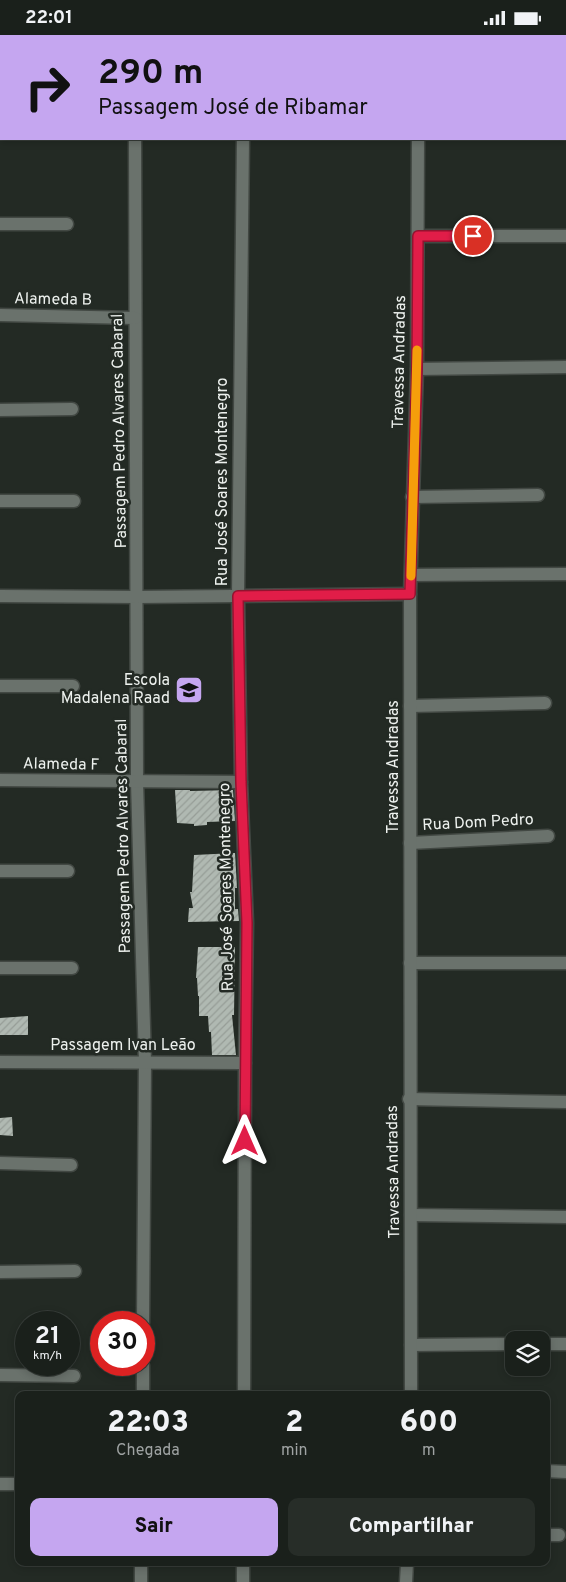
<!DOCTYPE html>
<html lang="pt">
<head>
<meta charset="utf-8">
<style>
	:root { --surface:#1a201b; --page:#272d28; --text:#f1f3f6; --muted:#9fa3a3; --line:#383e3a; --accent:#c5a6f0 }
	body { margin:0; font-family:Overpass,sans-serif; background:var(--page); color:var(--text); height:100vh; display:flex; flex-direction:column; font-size:19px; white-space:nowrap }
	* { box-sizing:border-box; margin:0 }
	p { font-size:16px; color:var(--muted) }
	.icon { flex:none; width:28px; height:28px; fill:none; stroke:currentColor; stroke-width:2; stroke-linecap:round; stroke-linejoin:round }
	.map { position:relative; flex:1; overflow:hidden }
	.panel { position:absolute; left:15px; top:1356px; width:535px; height:175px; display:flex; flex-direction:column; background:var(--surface); border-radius:10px; box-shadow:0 2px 8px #0003,0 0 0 1px var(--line) }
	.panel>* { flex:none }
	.guide { position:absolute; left:0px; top:0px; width:566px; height:105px; box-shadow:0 2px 8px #0003,0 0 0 1px var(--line); background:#c5a6f0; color:#111; overflow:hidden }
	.tools { position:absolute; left:505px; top:1296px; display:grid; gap:10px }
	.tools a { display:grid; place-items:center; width:45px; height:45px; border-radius:10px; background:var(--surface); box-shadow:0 2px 8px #0003,0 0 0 1px var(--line); font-size:25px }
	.speed { position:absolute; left:15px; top:1276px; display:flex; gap:10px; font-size:25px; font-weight:700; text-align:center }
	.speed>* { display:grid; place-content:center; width:65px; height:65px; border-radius:50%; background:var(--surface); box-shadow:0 2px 8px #0003,0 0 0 1px var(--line); line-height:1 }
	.speed small { font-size:12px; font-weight:400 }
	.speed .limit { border:8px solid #d22; background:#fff; color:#111 }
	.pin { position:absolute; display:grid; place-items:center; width:42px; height:42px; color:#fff; margin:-21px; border:2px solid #fff; border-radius:50%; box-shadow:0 1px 5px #0007 }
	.me { position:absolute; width:55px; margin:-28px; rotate:0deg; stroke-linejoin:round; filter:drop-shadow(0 0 4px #0008) }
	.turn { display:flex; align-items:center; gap:18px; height:105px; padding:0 15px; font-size:22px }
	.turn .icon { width:65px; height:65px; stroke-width:2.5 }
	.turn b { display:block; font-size:35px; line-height:42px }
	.eta { display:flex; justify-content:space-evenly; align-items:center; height:85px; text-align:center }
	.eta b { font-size:30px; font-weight:800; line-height:35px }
	.action { display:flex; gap:10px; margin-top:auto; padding:10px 15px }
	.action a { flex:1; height:58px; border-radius:10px; background:var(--accent); color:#111; font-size:20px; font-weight:800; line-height:58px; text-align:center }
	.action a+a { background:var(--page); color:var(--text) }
	.status { display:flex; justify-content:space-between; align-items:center; height:35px; padding:0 25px; background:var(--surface); direction:ltr }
	.status svg { height:14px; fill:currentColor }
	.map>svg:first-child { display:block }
	.building { fill:url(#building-hatch) }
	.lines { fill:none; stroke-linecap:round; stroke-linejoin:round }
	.minor-casing { stroke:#424843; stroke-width:15 }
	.major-casing { stroke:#424843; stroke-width:15 }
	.minor { stroke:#6a726c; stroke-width:12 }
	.major { stroke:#a496bc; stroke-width:12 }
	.route-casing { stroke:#92132f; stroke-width:12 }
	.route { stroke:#e11d48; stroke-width:9 }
	.slow { stroke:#f59e0b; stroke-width:9 }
	.labels { text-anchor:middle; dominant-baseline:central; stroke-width:5; stroke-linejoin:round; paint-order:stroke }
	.street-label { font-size:16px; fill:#edf1ee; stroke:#232a24 }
	.poi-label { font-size:16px; fill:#edf1ee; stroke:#232a24; text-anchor:end }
</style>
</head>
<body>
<div class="status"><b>22:01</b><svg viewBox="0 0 49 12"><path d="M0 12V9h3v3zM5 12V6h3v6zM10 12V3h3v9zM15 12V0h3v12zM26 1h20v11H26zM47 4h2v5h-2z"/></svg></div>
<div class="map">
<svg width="566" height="1547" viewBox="0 0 566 1547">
	<defs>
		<pattern id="building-hatch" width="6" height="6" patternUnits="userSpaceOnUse" patternTransform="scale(1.25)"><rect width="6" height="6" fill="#b0b9b2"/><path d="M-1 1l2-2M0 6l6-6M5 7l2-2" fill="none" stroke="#969d97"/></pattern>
	</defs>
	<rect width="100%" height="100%" fill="#232a24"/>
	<g class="building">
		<polygon points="175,755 190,755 190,756 233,755 235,786 207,787 207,790 194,791 194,789 177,788"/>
		<polygon points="235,818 237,853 235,853 235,874 238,874 239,886 188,887 189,873 193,873 190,857 192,857 194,820"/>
		<polygon points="198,912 235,912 234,980 232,980 236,1020 212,1020 211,997 209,997 208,981 199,981 199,961 198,961 197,943 196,943"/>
		<polygon points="28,981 28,1000 0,1000 0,983"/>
		<polygon points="12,1082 13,1101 0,1100 0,1083"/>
	</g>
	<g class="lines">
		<g class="minor-casing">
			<g id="minor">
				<polyline points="330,0 330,1"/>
				<polyline points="489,0 489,1"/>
				<polyline points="19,1 19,0"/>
				<polyline points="70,1 70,0"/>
				<polyline points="135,104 137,747 145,1027 143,1288"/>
				<polyline points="243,104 238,561 241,747 247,888 245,1028 244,1360"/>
				<polyline points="0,189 67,189"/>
				<polyline points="418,201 566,201"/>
				<polyline points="0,280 135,283"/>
				<polyline points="417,334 566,332"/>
				<polyline points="0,375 72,374"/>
				<polyline points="412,462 538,460"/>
				<polyline points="0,466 74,466"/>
				<polyline points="411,540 566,539"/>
				<polyline points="0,561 138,562 410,559"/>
				<polyline points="0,651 73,651"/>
				<polyline points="410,671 545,668"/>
				<polyline points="0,745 241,747"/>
				<polyline points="410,808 548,801"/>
				<polyline points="0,836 68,836"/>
				<polyline points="410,928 566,928"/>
				<polyline points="0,933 72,933"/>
				<polyline points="0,1027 245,1028"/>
				<polyline points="409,1064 566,1067"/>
				<polyline points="0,1128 71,1130"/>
				<polyline points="411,1180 566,1182"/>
				<polyline points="0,1237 75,1236"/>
				<polyline points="541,1309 566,1309"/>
				<polyline points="411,1310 514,1309"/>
				<polyline points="0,1340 74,1341"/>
				<polyline points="143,1360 143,1330"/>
				<polyline points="411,1360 410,559 417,334 418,104"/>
				<polyline points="546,1436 566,1437"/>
				<polyline points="0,1449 19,1449"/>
				<polyline points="546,1500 559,1500"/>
				<polyline points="141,1547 141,1528"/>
				<polyline points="243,1547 243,1528"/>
				<polyline points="406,1547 407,1528"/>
			</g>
		</g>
		<g class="major-casing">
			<g id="major">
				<polyline points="565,62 566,62"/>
				<polyline points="0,86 1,86"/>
			</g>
		</g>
		<use href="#minor" class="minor"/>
		<use href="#major" class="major"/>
	</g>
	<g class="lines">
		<g class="route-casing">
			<polyline id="route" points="245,1106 247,888 241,747 238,561 410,559 417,334 418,201 473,201"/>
		</g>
		<use href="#route" class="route"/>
		<polyline class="slow" points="411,541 417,315"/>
	</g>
	<defs>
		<g id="school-square" transform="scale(1.4375)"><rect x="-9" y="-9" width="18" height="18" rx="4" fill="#c5a6f0" stroke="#232a24"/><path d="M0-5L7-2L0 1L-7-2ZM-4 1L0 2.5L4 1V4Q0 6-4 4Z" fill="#111"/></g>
	</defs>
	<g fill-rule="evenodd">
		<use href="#school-square" x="189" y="655"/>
	</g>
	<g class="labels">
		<g class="street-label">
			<text transform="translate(53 265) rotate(1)">Alameda B</text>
			<text transform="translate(400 327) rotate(-89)">Travessa Andradas</text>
			<text transform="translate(120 396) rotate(-91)">Passagem Pedro Alvares Cabaral</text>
			<text transform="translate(223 447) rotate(-90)">Rua José Soares Montenegro</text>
			<text transform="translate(61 730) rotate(1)">Alameda F</text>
			<text transform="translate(394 732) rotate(-90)">Travessa Andradas</text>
			<text transform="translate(478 788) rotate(-3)">Rua Dom Pedro</text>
			<text transform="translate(124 801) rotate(-91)">Passagem Pedro Alvares Cabaral</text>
			<text transform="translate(227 852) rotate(-91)">Rua José Soares Montenegro</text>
			<text x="123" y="1011">Passagem Ivan Leão</text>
			<text transform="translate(394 1137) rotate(-91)">Travessa Andradas</text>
		</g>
		<g class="poi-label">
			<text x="170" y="646">Escola<tspan x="170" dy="18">Madalena Raad</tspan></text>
		</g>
	</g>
</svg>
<div class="tools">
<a><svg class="icon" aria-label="layers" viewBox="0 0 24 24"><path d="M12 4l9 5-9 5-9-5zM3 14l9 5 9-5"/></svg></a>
</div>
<div class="speed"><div>21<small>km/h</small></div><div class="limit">30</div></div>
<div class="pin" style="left:473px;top:201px;background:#d93025"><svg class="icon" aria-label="arrive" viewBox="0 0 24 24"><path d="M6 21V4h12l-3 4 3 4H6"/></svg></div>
<svg class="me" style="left:245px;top:1106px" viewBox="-20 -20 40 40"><path d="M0-17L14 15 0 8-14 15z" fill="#e11d48" stroke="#fff" stroke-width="4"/></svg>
<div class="guide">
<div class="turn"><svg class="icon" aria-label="right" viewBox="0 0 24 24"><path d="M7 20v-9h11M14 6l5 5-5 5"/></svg><div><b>290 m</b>Passagem José de Ribamar</div></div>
</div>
<section class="panel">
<div class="eta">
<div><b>22:03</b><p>Chegada</p></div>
<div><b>2</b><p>min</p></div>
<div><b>600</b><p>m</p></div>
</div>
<div class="action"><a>Sair</a><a>Compartilhar</a></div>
</section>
</div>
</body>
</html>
